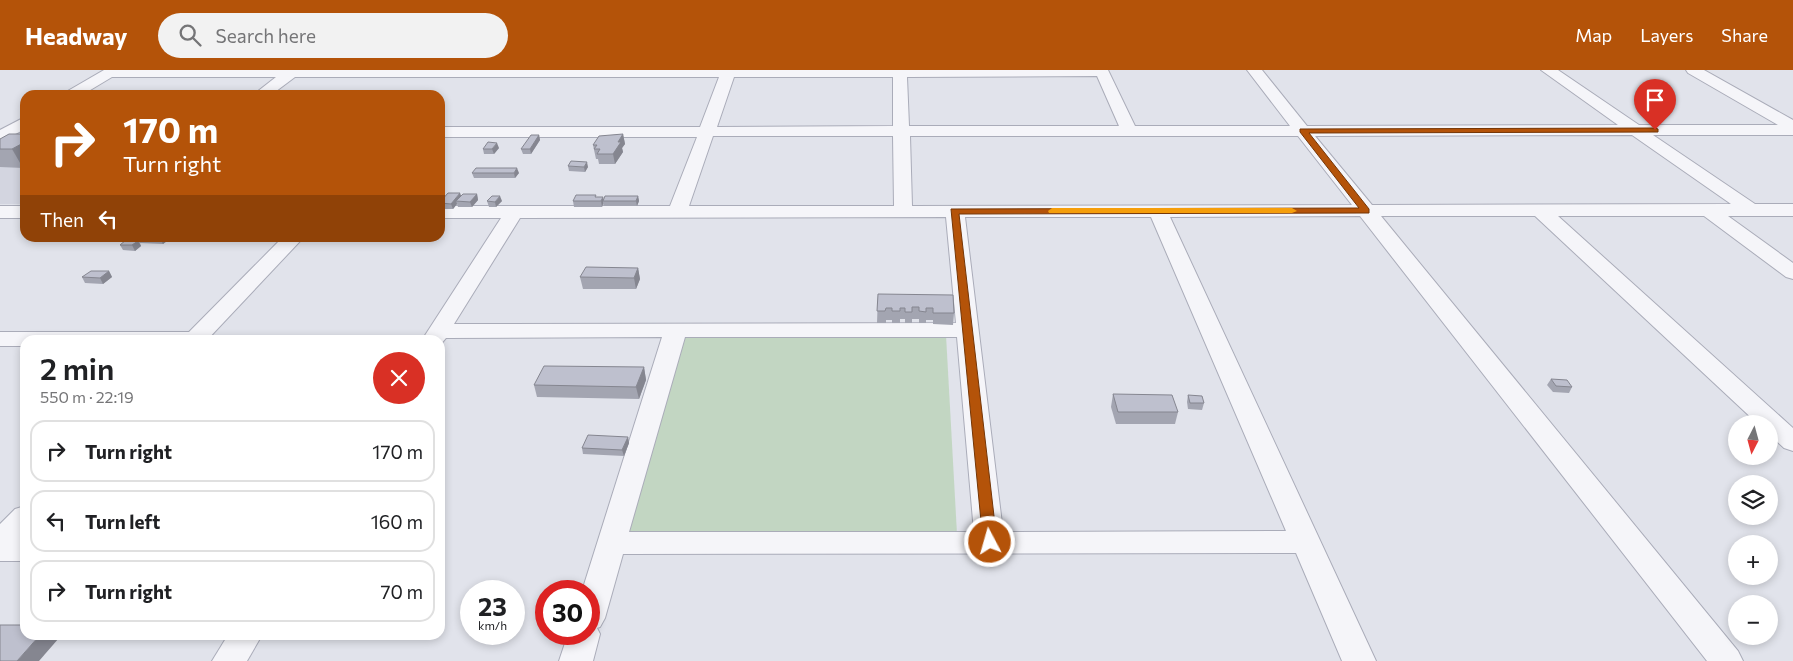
<!DOCTYPE html>
<html lang="en">
<head>
<meta charset="utf-8">
<style>
	:root { --surface:#fff; --page:#f2f2f2; --text:#202124; --muted:#757577; --line:#e0e0e0; --accent:#b45309 }
	body { margin:0; font-family:Commissioner,sans-serif; background:var(--page); color:var(--text); height:100vh; display:flex; flex-direction:column; font-size:19px; white-space:nowrap }
	* { box-sizing:border-box; margin:0 }
	p { font-size:16px; color:var(--muted) }
	.icon { flex:none; width:28px; height:28px; fill:none; stroke:currentColor; stroke-width:2; stroke-linecap:round; stroke-linejoin:round }
	.map { position:relative; flex:1; overflow:hidden }
	.drawer { position:absolute; left:20px; top:265px; width:425px; height:305px; display:flex; flex-direction:column; background:var(--surface); border-radius:15px; box-shadow:0 2px 8px #0003 }
	.drawer>* { flex:none }
	.banner { position:absolute; left:20px; top:20px; width:425px; height:152px; border-radius:15px; box-shadow:0 2px 8px #0003; background:#b45309; color:#fff; overflow:hidden }
	.needle { width:32px; rotate:186deg }
	.controls { position:absolute; left:1728px; top:345px; display:grid; gap:10px }
	.controls a { display:grid; place-items:center; width:50px; height:50px; border-radius:50%; background:var(--surface); box-shadow:0 2px 8px #0003; font-size:25px }
	.speed { position:absolute; left:460px; top:510px; display:flex; gap:10px; font-size:25px; font-weight:700; text-align:center }
	.speed>* { display:grid; place-content:center; width:65px; height:65px; border-radius:50%; background:var(--surface); box-shadow:0 2px 8px #0003; line-height:1 }
	.speed small { font-size:12px; font-weight:400 }
	.speed .limit { border:8px solid #d22; background:#fff; color:#111 }
	.pin { position:absolute; display:grid; place-items:center; width:42px; height:42px; color:#fff; margin:-51px -21px; border-radius:50% 50% 50% 0; rotate:-45deg; box-shadow:0 0 5px #0007 }
	.pin .icon { rotate:45deg }
	.me { position:absolute; width:55px; margin:-28px; rotate:354deg; stroke-linejoin:round; filter:drop-shadow(0 0 4px #0008) }
	.turn { display:flex; align-items:center; gap:18px; height:105px; padding:0 20px; font-size:22px }
	.turn .icon { width:65px; height:65px; stroke-width:2.5 }
	.turn b { display:block; font-size:35px; line-height:42px }
	.then { display:flex; align-items:center; height:48px; padding:0 20px; background:#0003; gap:10px; font-size:19px }
	.round { display:grid; place-items:center; flex:none; width:52px; height:52px; border-radius:26px; background:var(--page) }
	.overview { display:flex; align-items:center; justify-content:space-between; height:85px; padding:0 20px }
	h1 { font-size:30px; font-weight:600; line-height:38px }
	ul { padding:0; list-style:none }
	li { display:flex; align-items:center; gap:15px; height:62px; margin:0 10px 8px; padding:0 10px; border:2px solid var(--line); border-radius:15px }
	li div { flex:1 }
	li b { display:block; font-size:19px }
	li em { font-style:normal }
	header { display:flex; align-items:center; gap:30px; box-sizing:border-box; height:70px; padding:0 25px; background:var(--accent); color:#fff }
	header strong { font-size:24px }
	nav { display:flex; gap:28px; margin-inline-start:auto; font-size:18px }
	.search { width:350px; height:45px; background:var(--page); display:flex; align-items:center; gap:12px; box-sizing:border-box; padding:0 18px; border-radius:28px; color:var(--muted); font-size:19px }
	.map>svg:first-child { display:block }
	.built { fill:#d3d5e0 }
	.green { fill:#c2d6c2 }
	.lines { fill:none; stroke-linecap:round; stroke-linejoin:round }
	.minor-casing { stroke:#aaacb9; stroke-width:2 }
	.minor { fill:#f5f5f9; fill-rule:evenodd }
	.wall { fill:#a3a5b1 }
	.shaded-wall { fill:#858690 }
	.building { fill:#bec0ce; stroke:#858690 }
	.route { fill:#b45309; stroke:#753606 }
	.slow { fill:#f59e0b }
</style>
</head>
<body>
<header>
<strong>Headway</strong>
<div class="search"><svg class="icon" aria-label="search" viewBox="0 0 24 24"><circle cx="10" cy="10" r="6"/><path d="M15 15l6 6"/></svg>Search here</div>
<nav><a>Map</a><a>Layers</a><a>Share</a></nav>
</header>
<div class="map">
<svg width="1793" height="591" viewBox="0 0 1793 591">
	<rect width="100%" height="100%" fill="#e1e3eb"/>
	<polygon class="built" points="25,71 25,134 0,134 0,85"/>
	<polygon class="green" points="682,265 946,265 957,464 621,463"/>
	<g class="lines">
		<g class="minor-casing">
			<g id="minor">
				<path d="M104,0H1108L1135,56H1290L1247,0H1262L1307,56L1618,55L1541,0H1558L1639,55H1778L1688,3L1686,0H1704L1793,50V65H1653L1755,134H1793V146H1728L1793,193V209L1786,207L1704,146H1558L1793,358V381L1784,378L1769,364V354H1758L1535,146H1381L1738,581L1743,591H1707L1360,146L1170,147L1376,591H1342L1296,483L623,484L605,548L600,557L597,558L600,564L593,591H559L568,564H589V521H582L662,267L446,268L440,275V270H422L501,148H440V136H670L697,67H440V57H700L719,7H295L271,25H253L276,7H112L82,25H63L66,22ZM1097,6L1119,56H909L907,7ZM734,7H893V56L717,57ZM1632,65L1731,134L1372,135L1315,66ZM713,66H893L894,136H689ZM910,66H1298L1352,135L912,136ZM946,147L956,253L454,254L520,148ZM965,147H1151L1286,461L1003,462ZM685,267H957L974,462H629Z"/>
				<polygon points="25,47 25,59 0,72 0,60"/>
				<rect x="0" y="136" width="25" height="12"/>
				<polygon points="282,168 303,168 207,270 25,270 25,276 0,276 0,262 189,262"/>
				<polygon points="25,436 25,464 20,469 25,469 25,491 0,491 0,454 15,439"/>
				<polygon points="228,565 262,565 247,591 212,591"/>
			</g>
		</g>
		<use href="#minor" class="minor"/>
	</g>
	<g class="wall">
		<polygon points="25,64 25,96 23,98 0,97 0,69"/>
		<polygon points="623,64 625,74 622,78 623,82 615,94 599,94 598,89 596,89 593,75"/>
		<polygon points="539,65 540,70 531,84 523,84 521,79"/>
		<polygon points="499,78 494,84 484,84 483,79"/>
		<polygon points="568,96 588,97 585,102 569,101"/>
		<polygon points="472,103 519,103 515,108 474,108"/>
		<polygon points="477,124 478,130 472,137 458,137 457,134 453,139 441,139 440,132 461,126"/>
		<polygon points="638,126 639,131 637,136 604,136 603,134 602,137 574,137 573,131 596,127 603,127 603,129"/>
		<polygon points="487,131 502,131 496,137 489,137"/>
		<polygon points="129,168 171,168 163,174 140,173 141,176 135,181 123,180 120,175 130,170"/>
		<polygon points="638,198 640,209 636,219 583,219 580,207"/>
		<polygon points="109,201 112,207 103,214 85,213 82,207"/>
		<polygon points="878,224 954,243 953,255 933,254 933,250 926,250 926,253 919,253 919,249 912,249 912,253 905,253 905,249 900,249 900,253 892,253 892,250 886,250 886,253 877,253"/>
		<polygon points="644,297 646,310 639,329 537,327 534,315"/>
		<polygon points="1551,309 1572,317 1569,323 1553,322 1547,315"/>
		<polygon points="1113,324 1178,342 1175,354 1116,354 1111,337"/>
		<polygon points="1188,325 1204,333 1202,340 1188,339 1187,332"/>
		<polygon points="628,367 629,373 624,386 583,384 582,378"/>
	</g>
	<g class="shaded-wall">
		<polygon points="623,64 625,74 622,78 623,82 615,94 613,84 618,72"/>
		<polygon points="539,65 540,70 531,84 530,79"/>
		<polygon points="25,72 25,96 23,98 12,79"/>
		<polygon points="497,73 499,78 494,84 492,79"/>
		<polygon points="587,92 588,97 585,102 584,97"/>
		<polygon points="517,98 519,103 515,108 514,103"/>
		<polygon points="460,123 462,128 456,131 457,134 453,139 451,134"/>
		<polygon points="477,124 478,130 472,137 470,132"/>
		<polygon points="500,126 502,131 496,137 495,132"/>
		<polygon points="638,126 639,131 637,136 636,131"/>
		<polygon points="603,127 604,131 603,131 603,134 602,137 601,131"/>
		<polygon points="160,168 171,168 163,174"/>
		<polygon points="138,171 141,176 135,181 132,175"/>
		<polygon points="638,198 640,209 636,219 634,208"/>
		<polygon points="109,201 112,207 103,214 100,208"/>
		<polygon points="644,297 646,310 639,329 636,317"/>
		<polygon points="628,367 629,373 624,386 622,380"/>
		<polygon points="40,565 56,565 59,568 39,591 17,591"/>
	</g>
	<g class="building">
		<polygon points="9,64 25,64 25,72 12,79 0,79 0,69"/>
		<polygon points="623,64 618,72 621,72 613,84 597,84 600,79 594,79 597,75 593,75 599,66"/>
		<polygon points="531,65 539,65 530,79 521,79"/>
		<polygon points="488,72 497,73 492,79 483,79"/>
		<polygon points="571,91 587,92 584,97 568,96"/>
		<polygon points="476,98 517,98 514,103 472,103"/>
		<polygon points="448,123 460,123 451,134 440,133 440,132"/>
		<polygon points="463,124 477,124 470,132 456,131"/>
		<polygon points="576,125 596,125 595,127 603,127 601,131 573,131"/>
		<polygon points="492,126 500,126 495,132 487,131"/>
		<polygon points="605,126 638,126 636,131 603,131"/>
		<polygon points="126,170 138,171 132,175 120,175"/>
		<polygon points="586,197 638,198 634,208 580,207"/>
		<polygon points="91,201 109,201 100,208 82,207"/>
		<polygon points="878,224 953,225 954,243 933,243 933,238 926,238 926,242 919,241 919,237 912,237 912,242 905,242 905,238 900,238 900,241 892,241 892,238 886,238 885,241 877,241"/>
		<polygon points="544,296 644,297 636,317 534,315"/>
		<polygon points="1551,309 1567,310 1572,317 1556,316"/>
		<polygon points="1113,324 1172,325 1178,342 1118,342"/>
		<polygon points="1188,325 1202,326 1204,333 1190,333"/>
		<polygon points="588,365 628,367 622,380 582,378"/>
		<polygon points="0,555 25,555 25,565 40,565 17,591 0,591"/>
	</g>
	<polygon class="route" points="1655,58 1658,59 1658,62 1309,63 1369,139 1369,143 1366,143 959,144 997,472 995,476 990,478 985,476 983,472 951,139 1359,138 1300,62 1300,59"/>
	<polygon class="slow" points="1052,138 1292,138 1297,141 1292,143 1049,143 1048,141"/>
</svg>
<div class="controls">
<a><svg class="needle" viewBox="-14 -14 28 28"><path d="M0-13l5 13h-10z" fill="#e53935"/><path d="M0 13l5-13h-10z" fill="#757577"/></svg></a>
<a><svg class="icon" aria-label="layers" viewBox="0 0 24 24"><path d="M12 4l9 5-9 5-9-5zM3 14l9 5 9-5"/></svg></a>
<a>+</a>
<a>−</a>
</div>
<div class="speed"><div>23<small>km/h</small></div><div class="limit">30</div></div>
<div class="pin" style="left:1655px;top:60px;background:#d93025"><svg class="icon" aria-label="arrive" viewBox="0 0 24 24"><path d="M6 21V4h12l-3 4 3 4H6"/></svg></div>
<svg class="me" style="left:990px;top:472px" viewBox="-20 -20 40 40"><circle r="17" fill="#b45309" stroke="#fff" stroke-width="3"/><path d="M0-11L8 9 0 5-8 9z" fill="#fff"/></svg>
<div class="banner">
<div class="turn"><svg class="icon" aria-label="right" viewBox="0 0 24 24"><path d="M7 20v-9h11M14 6l5 5-5 5"/></svg><div><b>170 m</b>Turn right</div></div>
<div class="then">Then<svg class="icon" aria-label="left" viewBox="0 0 24 24"><path d="M17 20v-9H6M10 6l-5 5 5 5"/></svg></div>
</div>
<section class="drawer">
<div class="overview"><div><h1>2 min</h1><p>550 m · 22:19</p></div><a class="round" style="background:#d93025;color:#fff"><svg class="icon" aria-label="close" viewBox="0 0 24 24"><path d="M6 6l12 12M18 6L6 18"/></svg></a></div>
<ul>
<li><svg class="icon" aria-label="right" viewBox="0 0 24 24"><path d="M7 20v-9h11M14 6l5 5-5 5"/></svg><div><b>Turn right</b></div><em>170 m</em></li>
<li><svg class="icon" aria-label="left" viewBox="0 0 24 24"><path d="M17 20v-9H6M10 6l-5 5 5 5"/></svg><div><b>Turn left</b></div><em>160 m</em></li>
<li><svg class="icon" aria-label="right" viewBox="0 0 24 24"><path d="M7 20v-9h11M14 6l5 5-5 5"/></svg><div><b>Turn right</b></div><em>70 m</em></li>
</ul>
</section>
</div>
</body>
</html>
